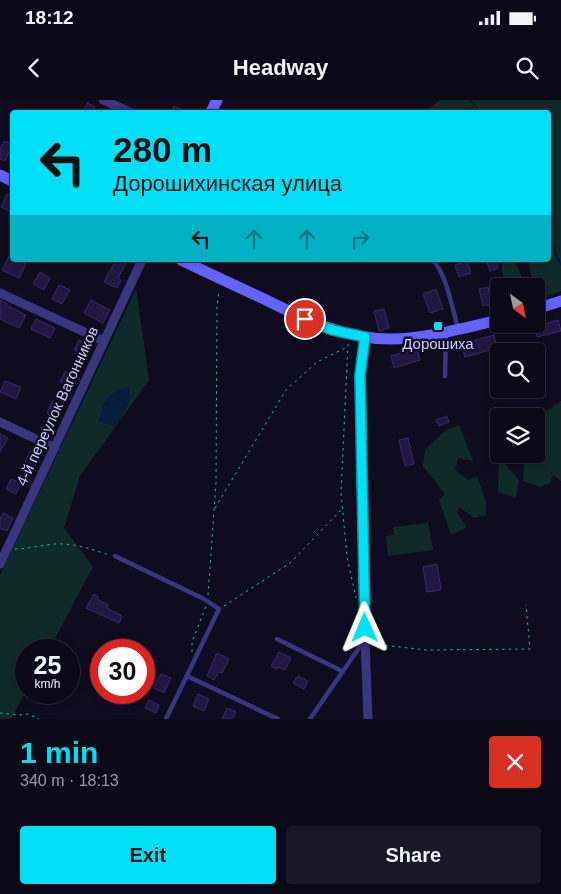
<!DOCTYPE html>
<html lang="en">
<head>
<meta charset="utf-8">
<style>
	:root { --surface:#0b0918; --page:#191725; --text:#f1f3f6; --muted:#9a9aa2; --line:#2b2a37; --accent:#00dff6 }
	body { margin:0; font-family:Arial,sans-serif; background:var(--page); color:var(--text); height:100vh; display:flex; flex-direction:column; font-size:19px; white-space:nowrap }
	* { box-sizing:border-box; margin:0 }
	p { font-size:16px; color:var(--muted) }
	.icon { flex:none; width:28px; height:28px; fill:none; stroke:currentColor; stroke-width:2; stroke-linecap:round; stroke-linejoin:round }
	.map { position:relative; height:619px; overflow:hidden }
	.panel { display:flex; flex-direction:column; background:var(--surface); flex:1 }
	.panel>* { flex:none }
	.top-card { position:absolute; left:10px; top:10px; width:541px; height:152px; border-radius:5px; box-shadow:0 2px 8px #0003,0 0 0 1px var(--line); background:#00dff6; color:#111; overflow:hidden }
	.needle { width:32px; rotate:147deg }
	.tools { position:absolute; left:490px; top:178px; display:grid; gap:10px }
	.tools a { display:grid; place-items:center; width:55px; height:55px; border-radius:5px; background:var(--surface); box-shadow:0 2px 8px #0003,0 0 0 1px var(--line); font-size:25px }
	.speed { position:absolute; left:15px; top:539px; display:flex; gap:10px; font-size:25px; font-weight:700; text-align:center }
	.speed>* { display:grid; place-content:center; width:65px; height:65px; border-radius:50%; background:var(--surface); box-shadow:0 2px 8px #0003,0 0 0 1px var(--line); line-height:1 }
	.speed small { font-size:12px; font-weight:400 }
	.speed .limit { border:8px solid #d22; background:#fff; color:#111 }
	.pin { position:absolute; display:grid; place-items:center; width:42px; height:42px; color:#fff; margin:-21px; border:2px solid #fff; border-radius:50%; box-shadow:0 1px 5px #0007 }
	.me { position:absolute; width:55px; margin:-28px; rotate:359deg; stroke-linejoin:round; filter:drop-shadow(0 0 4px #0008) }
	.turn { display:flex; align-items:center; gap:18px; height:105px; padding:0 20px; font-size:22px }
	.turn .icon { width:65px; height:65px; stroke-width:2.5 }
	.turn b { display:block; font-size:35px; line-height:42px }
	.lanes { display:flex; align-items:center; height:48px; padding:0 20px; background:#0003; justify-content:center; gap:25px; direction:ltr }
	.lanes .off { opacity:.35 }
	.round { display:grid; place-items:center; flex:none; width:52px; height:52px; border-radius:5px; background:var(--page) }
	.headline { display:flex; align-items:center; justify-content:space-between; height:85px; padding:0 20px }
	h1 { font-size:30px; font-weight:700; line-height:38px; color:var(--accent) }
	.primary-button { display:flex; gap:10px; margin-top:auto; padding:10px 20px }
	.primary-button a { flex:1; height:58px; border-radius:5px; background:var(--accent); color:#111; font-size:20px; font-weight:700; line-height:58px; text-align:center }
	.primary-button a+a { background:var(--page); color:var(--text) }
	.status { display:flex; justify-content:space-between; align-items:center; height:35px; padding:0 25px; background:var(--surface); direction:ltr }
	.status svg { height:14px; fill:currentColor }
	header { display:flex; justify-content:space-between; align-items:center; height:65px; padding:0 20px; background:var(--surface); font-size:22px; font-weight:700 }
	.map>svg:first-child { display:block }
	.green { fill:#0f2a29 }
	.water { fill:#081c3d }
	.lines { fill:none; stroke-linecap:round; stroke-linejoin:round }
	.stream { stroke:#081c3d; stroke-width:2 }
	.building { fill:#201841; stroke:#372a6d }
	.path { stroke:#2cb2a9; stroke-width:1; stroke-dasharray:2.5 4; stroke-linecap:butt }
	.lane { stroke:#39367f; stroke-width:4.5 }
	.street { stroke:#39367f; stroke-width:9 }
	.secondary { stroke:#6562ff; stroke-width:11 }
	.route-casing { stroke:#0091a0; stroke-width:12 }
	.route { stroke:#00dff6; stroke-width:9 }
	.poi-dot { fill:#00dff6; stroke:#0f0c20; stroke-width:2 }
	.labels { text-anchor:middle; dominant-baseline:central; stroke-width:5; stroke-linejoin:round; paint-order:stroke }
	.poi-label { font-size:15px; fill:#d1cbff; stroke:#0f0c20 }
	.street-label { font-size:15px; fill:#d1cbff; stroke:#0f0c20 }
</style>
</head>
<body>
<div class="status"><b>18:12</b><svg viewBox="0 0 49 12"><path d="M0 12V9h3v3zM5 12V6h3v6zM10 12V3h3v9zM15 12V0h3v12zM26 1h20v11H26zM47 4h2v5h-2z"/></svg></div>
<header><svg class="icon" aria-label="back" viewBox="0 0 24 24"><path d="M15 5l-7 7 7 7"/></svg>Headway<svg class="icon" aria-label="search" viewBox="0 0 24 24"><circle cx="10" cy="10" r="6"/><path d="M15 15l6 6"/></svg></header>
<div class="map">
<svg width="561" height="619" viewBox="0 0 561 619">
	<rect width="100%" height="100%" fill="#0f0c20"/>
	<g class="green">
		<polygon points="440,0 561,0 561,191 536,200 536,186 533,186 528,160 549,160 549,12 409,12 429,8"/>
		<polygon points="510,160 514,160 523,179 508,184 502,173 502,163"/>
		<polygon points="136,189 149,280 80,376 64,428 93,467 49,550 26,550 26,591 11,619 0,619 0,475"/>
		<polygon points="561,301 561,381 553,375 550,383 540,387 523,381 524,365 516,358 516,354 536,354 536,338 538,336 536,333 536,319"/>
		<polygon points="459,325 473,361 458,358 455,370 468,380 477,376 486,402 486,415 474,418 459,407 457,412 467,427 451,435 439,400 445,394 423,366 425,350 446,330"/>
		<polygon points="499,357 519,380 516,398 498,392"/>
		<polygon points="428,423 433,450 388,456 386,436 394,435 393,427"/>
	</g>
	<path class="water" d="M129,287L130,301L116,326L99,322C103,300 107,293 129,287Z"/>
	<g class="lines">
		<g class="stream">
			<polyline points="470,0 480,12"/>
			<polyline points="549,138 561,165"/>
		</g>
	</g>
	<g class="building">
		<polygon points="87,3 95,7 92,12 83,12"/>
		<polygon points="174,6 187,12 171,12"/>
		<polygon points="4,41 12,44 5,61 0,59 0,50"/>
		<polygon points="7,94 12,97 12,105 9,111 1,107"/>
		<polygon points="12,151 12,160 18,160 26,164 19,178 2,170"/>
		<polygon points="116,160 128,160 118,178 121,180 117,188 104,182"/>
		<polygon points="495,160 498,168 490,171 487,162"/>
		<polygon points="467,161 471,173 459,177 455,165"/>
		<polygon points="40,172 50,178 44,190 33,184"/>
		<polygon points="59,185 70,190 62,204 52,199"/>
		<polygon points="488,187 492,204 483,206 479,189"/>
		<polygon points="436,189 443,209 430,213 423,194"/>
		<polygon points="0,200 7,204 6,205 26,215 19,228 0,219"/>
		<polygon points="91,200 110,210 103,223 84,213"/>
		<polygon points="384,209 389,228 379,231 374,211"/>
		<polygon points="36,219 55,228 50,238 31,229"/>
		<polygon points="558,220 561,231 537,237 534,227"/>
		<polygon points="494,235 497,248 465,257 462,244"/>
		<polygon points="79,240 91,246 86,256 74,250"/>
		<polygon points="417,248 420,260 394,268 391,256"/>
		<polygon points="65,271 77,277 72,288 60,282"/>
		<polygon points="5,281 21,287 16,299 0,292"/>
		<polygon points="53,301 64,306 58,318 47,313"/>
		<polygon points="447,316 449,322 439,326 436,320"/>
		<polygon points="0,334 8,338 0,352"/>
		<polygon points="408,338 414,364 405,366 399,340"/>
		<polygon points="31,350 41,354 32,373 22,368"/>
		<polygon points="11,379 21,383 16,394 6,389"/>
		<polygon points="3,413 13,418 7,431 0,428 0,419"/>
		<polygon points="437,464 441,490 427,492 423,467"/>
		<polygon points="94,494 98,497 97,499 108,505 107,508 122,516 119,523 86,508"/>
		<polygon points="279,552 291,558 285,570 278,567 277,569 271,566"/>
		<polygon points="217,553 229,559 222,573 219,572 214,580 207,576"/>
		<polygon points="161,574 171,578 164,593 154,588"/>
		<polygon points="298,576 308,581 304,589 293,583"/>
		<polygon points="198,594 209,599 204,611 193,606"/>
		<polygon points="149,600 159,605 156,613 145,608"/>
		<polygon points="227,608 236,612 232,619 222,619"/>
	</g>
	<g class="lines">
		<g class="path">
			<polyline points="348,244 341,393 347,457 356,498"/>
			<polyline points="215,408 286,290 317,262 347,247"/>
			<path d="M15,449C28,449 41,445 55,444C74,443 91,449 109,455"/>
			<polyline points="208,495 216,383 217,206 219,190"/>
			<polyline points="224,506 290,463 342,409"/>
			<polyline points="373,542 381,545 427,550 530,549 526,505"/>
			<polyline points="192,552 192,542 206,506"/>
			<polyline points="0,613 20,615 28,614 39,619"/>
		</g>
		<g class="lane">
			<path d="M432,160C446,171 453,211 458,229"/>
			<polyline points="445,276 446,233"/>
			<polyline points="115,456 204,499 219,509 166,619"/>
			<polyline points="277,539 342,571"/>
			<polyline points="187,576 278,619"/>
			<polyline points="310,619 363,542"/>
		</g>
		<g class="street">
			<polyline points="103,0 130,12"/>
			<polyline points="0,193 104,241"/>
			<polyline points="365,237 360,275 365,540 368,619"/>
			<polyline points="0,322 55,348"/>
			<polyline points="0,464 142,160"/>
		</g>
		<g class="secondary">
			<polyline points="211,12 217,0"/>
			<polyline points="0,75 12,81"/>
			<path d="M181,160C208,173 236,186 264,199C304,219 344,239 390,239C426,239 463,228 499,220"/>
			<polyline points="536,209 561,201"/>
		</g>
	</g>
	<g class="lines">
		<g class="route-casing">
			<polyline id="route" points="305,219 332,230 365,237 360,275 365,528"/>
		</g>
		<use href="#route" class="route"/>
	</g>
	<rect class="poi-dot" x="433" y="221" width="10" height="10" rx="2.5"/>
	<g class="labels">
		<g class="poi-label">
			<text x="438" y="243">Дорошиха</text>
		</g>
		<g class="street-label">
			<text transform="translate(57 306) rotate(-65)">4-й переулок Вагонников</text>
		</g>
	</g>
</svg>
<div class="tools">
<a><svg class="needle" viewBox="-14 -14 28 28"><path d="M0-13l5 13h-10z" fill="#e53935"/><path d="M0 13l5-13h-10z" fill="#9a9aa2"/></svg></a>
<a><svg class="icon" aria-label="search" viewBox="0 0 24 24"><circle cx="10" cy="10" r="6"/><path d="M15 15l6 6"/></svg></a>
<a><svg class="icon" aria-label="layers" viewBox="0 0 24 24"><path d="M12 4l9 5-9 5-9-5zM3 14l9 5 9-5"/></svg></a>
</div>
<div class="speed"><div>25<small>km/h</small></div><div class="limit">30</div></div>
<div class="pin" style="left:305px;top:219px;background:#d93025"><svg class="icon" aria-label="arrive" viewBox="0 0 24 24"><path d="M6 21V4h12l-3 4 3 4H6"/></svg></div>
<svg class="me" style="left:365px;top:528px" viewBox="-20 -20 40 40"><path d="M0-17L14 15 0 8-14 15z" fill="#00dff6" stroke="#fff" stroke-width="4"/></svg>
<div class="top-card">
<div class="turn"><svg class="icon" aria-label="left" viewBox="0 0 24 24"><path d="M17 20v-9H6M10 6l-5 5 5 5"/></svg><div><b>280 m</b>Дорошихинская улица</div></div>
<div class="lanes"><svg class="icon" aria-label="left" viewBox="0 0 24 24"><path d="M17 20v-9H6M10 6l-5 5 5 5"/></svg><svg class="icon off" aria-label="ahead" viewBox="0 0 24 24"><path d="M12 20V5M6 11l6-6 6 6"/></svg><svg class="icon off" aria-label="ahead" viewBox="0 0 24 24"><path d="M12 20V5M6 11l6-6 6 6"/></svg><svg class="icon off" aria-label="right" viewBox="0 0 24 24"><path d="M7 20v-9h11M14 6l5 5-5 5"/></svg></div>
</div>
</div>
<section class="panel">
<div class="headline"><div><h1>1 min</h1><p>340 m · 18:13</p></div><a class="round" style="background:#d93025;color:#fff"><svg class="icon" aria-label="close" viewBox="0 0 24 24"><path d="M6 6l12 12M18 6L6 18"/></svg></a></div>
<div class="primary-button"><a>Exit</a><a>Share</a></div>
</section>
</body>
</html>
